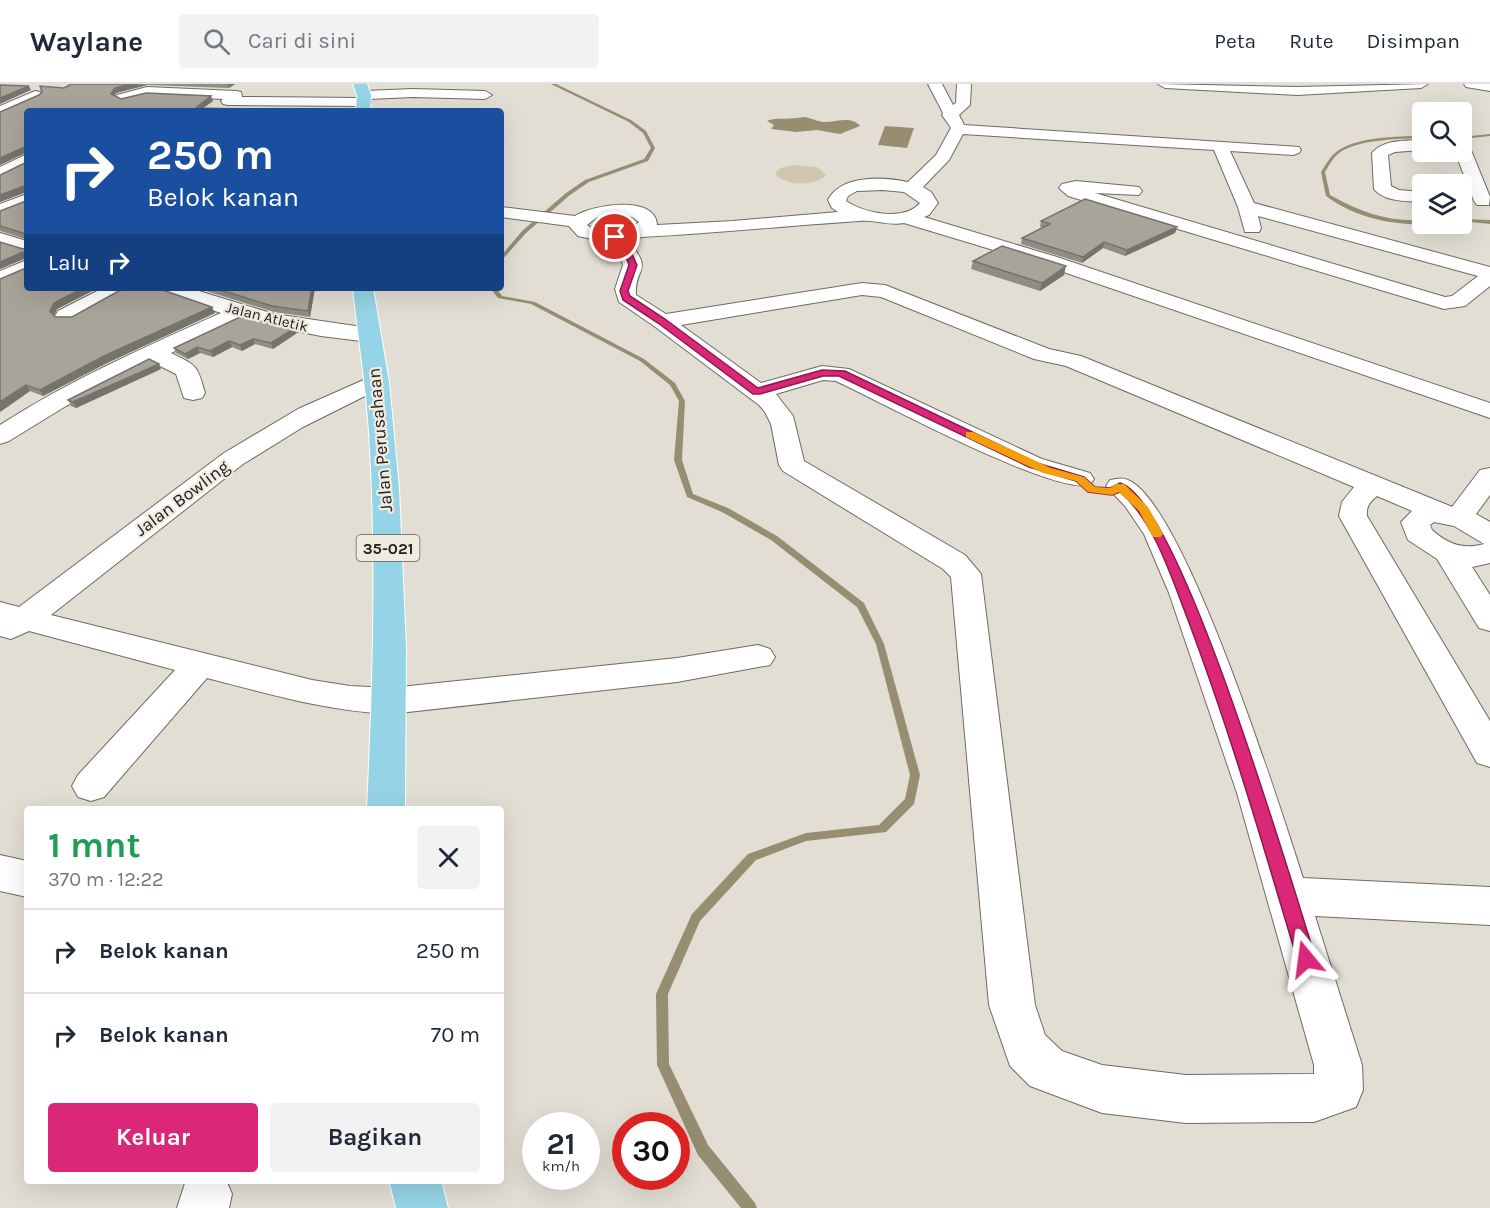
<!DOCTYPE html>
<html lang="id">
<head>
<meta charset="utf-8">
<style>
	:root { --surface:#fff; --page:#f2f2f3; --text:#1f2937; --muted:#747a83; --line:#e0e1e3; --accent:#db2777 }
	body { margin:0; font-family:Karla,sans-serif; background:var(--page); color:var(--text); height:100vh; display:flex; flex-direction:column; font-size:22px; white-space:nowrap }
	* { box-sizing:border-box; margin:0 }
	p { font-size:20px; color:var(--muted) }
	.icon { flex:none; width:33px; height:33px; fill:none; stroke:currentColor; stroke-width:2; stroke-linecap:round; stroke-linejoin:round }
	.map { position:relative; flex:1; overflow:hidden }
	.sheet { position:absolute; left:24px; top:722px; width:480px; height:378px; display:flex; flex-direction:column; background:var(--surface); border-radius:6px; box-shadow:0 6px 24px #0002 }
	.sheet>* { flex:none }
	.guide { position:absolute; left:24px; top:24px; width:480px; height:183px; border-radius:6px; box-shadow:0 6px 24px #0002; background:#1a4fa0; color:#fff; overflow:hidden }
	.fabs { position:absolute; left:1412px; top:18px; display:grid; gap:12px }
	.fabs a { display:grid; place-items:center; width:60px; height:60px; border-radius:6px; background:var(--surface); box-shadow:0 6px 24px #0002; font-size:30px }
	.speed { position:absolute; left:522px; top:1028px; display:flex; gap:12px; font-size:30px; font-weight:700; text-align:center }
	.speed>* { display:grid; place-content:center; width:78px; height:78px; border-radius:50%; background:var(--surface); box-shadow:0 6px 24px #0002; line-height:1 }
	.speed small { font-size:15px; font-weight:400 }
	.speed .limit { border:9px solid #d22; background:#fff; color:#111 }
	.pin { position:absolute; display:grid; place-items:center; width:51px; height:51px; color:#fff; margin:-26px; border:3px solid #fff; border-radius:50%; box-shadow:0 2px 6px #0007 }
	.me { position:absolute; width:66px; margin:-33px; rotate:344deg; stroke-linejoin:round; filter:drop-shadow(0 0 4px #0008) }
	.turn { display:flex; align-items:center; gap:21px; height:126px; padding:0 24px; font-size:27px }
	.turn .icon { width:78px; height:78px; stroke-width:2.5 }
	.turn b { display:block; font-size:42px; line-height:51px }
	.then { display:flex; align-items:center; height:57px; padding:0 24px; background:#0003; gap:12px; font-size:22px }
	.round { display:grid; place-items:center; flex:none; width:63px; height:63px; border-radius:6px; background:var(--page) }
	.summary { display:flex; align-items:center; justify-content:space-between; height:102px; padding:0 24px }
	h1 { font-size:36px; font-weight:700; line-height:45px; color:#1e9e55 }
	.action { display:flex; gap:12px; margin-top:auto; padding:12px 24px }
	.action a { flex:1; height:69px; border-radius:6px; background:var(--accent); color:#fff; font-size:24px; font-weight:700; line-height:69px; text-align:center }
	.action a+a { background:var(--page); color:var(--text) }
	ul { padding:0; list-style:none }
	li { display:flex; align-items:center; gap:18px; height:84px; padding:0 24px; border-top:2px solid var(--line) }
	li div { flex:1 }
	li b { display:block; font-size:22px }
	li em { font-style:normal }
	header { display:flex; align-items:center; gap:36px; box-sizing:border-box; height:84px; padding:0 30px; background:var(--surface); border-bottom:2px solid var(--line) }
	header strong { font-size:28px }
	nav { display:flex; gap:33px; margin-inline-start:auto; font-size:21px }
	.search { width:420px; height:54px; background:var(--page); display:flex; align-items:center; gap:15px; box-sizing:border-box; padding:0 21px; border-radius:6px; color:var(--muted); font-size:22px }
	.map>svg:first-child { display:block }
	.green { fill:#d1c7af }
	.water { fill:#978d71 }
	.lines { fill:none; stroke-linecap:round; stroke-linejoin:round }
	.stream { fill:#978d71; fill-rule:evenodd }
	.minor-casing { stroke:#6f6b62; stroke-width:2 }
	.major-casing { stroke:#fff; stroke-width:2 }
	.minor { fill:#fff; fill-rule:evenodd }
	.major { fill:#95d4e6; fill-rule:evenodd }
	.wall { fill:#908d84 }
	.shaded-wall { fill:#76736c }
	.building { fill:#a8a49a; stroke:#76736c; stroke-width:1.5 }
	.route { fill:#db2777; stroke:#8e194d; stroke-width:1.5 }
	.slow { fill:#f59e0b }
	.labels { text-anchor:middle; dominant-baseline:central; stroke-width:4.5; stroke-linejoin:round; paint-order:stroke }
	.far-street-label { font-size:15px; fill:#22201d; stroke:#efebe1 }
	.shield { fill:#efebe1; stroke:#605d58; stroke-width:1.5 }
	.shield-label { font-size:16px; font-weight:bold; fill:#22201d }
	.street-label { font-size:18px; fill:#22201d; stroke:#efebe1 }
</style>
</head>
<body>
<header>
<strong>Waylane</strong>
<div class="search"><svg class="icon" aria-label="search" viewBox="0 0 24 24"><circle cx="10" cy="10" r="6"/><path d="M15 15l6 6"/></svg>Cari di sini</div>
<nav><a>Peta</a><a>Rute</a><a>Disimpan</a></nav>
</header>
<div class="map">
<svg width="1490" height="1124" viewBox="0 0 1490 1124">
	<rect width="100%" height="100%" fill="#e2ded4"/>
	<path class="green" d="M794,81L817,83L826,91C815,103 786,102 775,90L780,84Z"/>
	<g class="water">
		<path d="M804,33C811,34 816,37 823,38C835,39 851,31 860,42L840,50L817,46L796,48L771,45L774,41L767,37C775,33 792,36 804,33Z"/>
		<polygon points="885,42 914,44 907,64 878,61"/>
	</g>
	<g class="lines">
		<g class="stream">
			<polygon points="551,0 556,0 631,36 646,47 655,64 648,77 589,98 570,111 526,149 501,177 501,172 522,147 566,109 585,96 644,75 651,64 643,49 629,38"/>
			<polygon points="1490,50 1490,52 1461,55 1461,53"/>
			<path d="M1422,52V54C1399,55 1358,55 1339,69C1333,74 1329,81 1325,88L1330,111C1360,128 1388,138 1422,136V140C1388,141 1353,132 1326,112L1321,88C1325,82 1329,74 1335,69C1353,53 1398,52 1422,52Z"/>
			<polygon points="1461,135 1490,136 1490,140 1461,137"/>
			<polygon points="490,204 496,204 502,212 535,218 644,275 675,299 685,317 682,376 693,410 728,424 777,452 864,519 884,560 920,691 914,720 886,748 806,757 756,776 700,837 668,910 669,980 708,1061 755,1119 757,1124 741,1124 698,1071 657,981 656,910 692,830 748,770 806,749 879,741 905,715 910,691 876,560 857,523 771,456 722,428 687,413 674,376 679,317 670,301 640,277 531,220 498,214"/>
		</g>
		<g class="minor-casing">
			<g id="minor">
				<path d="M928,0H942L953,21L956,19L957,0H971L970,21L959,31L964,41L1299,63L1301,66L1299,69L1293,71L1230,67L1254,119L1490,183V202L1465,222L1444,225L1068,112L1059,104L1062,100L1076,97L1139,103L1142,107L1139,111L1095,109L1445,213L1452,212L1478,192L1258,132L1261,144L1259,148H1245L1238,123L1214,66L963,50L949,76L923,103L931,108L938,119L929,131L924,133L1057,173L1490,319V334L1043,181L904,139C889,142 874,135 859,137C786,142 714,149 642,153L628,157C655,188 634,183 636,211L666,230L862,199L885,201L1049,265L1081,272L1450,422L1452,423L1480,386L1490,384V411L1476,430L1490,438V479L1472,483L1490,511V547L1479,544L1437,475L1408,456L1401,438L1412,427L1377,412C1370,418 1366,422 1367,432L1490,637V683L1477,679L1339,432L1342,418L1354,403L1066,282L1034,275L881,213L862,211L681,241L761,299L822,282L849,285L1042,375L1090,389L1094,395L1090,401C1051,410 881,318 836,297L823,296L776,310L793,332L804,377L965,471L981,490L1035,921L1045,951L1062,967L1102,981L1186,991L1314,990V981L1237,709L1169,509L1144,450L1125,422L1106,402L1110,396C1117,395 1122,393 1128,396C1185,420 1281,726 1303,794L1490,803V841L1315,832L1362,981L1363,1006L1356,1023L1314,1038L1186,1039L1102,1029L1030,1002L1010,982L989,921L951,493L943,485L783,387L779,381L771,340L765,328L759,321L654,242L619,218L615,205L623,181L619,170L610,159L578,152L569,142L501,133V123L575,132C591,121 656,110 657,141L733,137L838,128L832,124L828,116C841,90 884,93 908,98L936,71L951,44L942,31L943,29ZM883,106L904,108L920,119C904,138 864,129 846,117L848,112L857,107ZM615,130L632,133L639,138C625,150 602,152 587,141L596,134ZM1434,438L1454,442L1484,460C1463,466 1448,460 1432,446L1430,441Z"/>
				<polygon points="1158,0 1297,3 1428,0 1421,4 1297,11 1165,4"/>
				<polygon points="1464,0 1490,0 1490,7 1466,3"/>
				<polygon points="147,3 236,7 241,8 242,13 359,14 357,11 359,8 364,7 413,5 485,7 492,11 485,15 413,13 369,15 371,18 369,21 364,22 228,21 223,20 221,17 223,15 148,11 122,18 115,14 117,11"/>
				<polygon points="35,7 40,8 42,11 40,14 0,32 0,22"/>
				<path d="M1422,56V66L1395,68L1388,71L1391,102L1399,106L1422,108V118C1406,117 1385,118 1374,105L1372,69C1384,55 1405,57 1422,56Z"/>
				<polygon points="1461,60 1471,66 1490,113 1489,121 1477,121 1474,117 1455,68 1461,68"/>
				<polygon points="27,70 27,82 0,95 0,83"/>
				<polygon points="27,110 27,121 0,131 0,120"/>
				<polygon points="0,149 27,157 27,169 0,161"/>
				<polygon points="27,176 27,189 0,200 0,187"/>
				<polygon points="103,204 129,204 126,208 74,237 66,238 58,237 55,232 58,227"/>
				<path d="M157,204H189L274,230L369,244L377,246L380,251L377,256L369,258L321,252L242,236L171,269C197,282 197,280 205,309L202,314L193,316L184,314L176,290L152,278L66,322L9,357L0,360V341C70,296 145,263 221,229L160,208Z"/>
				<path d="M377,290L385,292L389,297L385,302L303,343L243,380L51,531L312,596L350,602L390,604L677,574L758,561L770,565L775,573L770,581L677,598L390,630C326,627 269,610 207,594L104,713L91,717L78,713L72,702L78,691L175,586L29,547L11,555L0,552V518L19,523L224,369L298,325Z"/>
				<polygon points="0,771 27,777 27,813 0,807"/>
				<polygon points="186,1096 226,1096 232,1110 229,1124 177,1124"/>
			</g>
		</g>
		<g class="major-casing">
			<g id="major">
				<polygon points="353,0 367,0 371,11 370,27 356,27 357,11"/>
				<path d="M353,204H373L389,298L399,404L406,564L405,724H367C373,599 377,474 369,349C366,301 358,253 353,204Z"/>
				<polygon points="389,1096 441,1096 448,1124 396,1124"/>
			</g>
		</g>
		<use href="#minor" class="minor"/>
		<use href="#major" class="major"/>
	</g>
	<g class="wall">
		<polygon points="71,0 235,0 229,4 147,1 116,9 114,12 121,15 213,17 203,24 241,25 242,27 27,27 27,204 98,204 57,225 54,232 55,233 215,229 107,279 43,312 30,307 0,328 26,184 26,174 0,185 0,158 23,165 26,163 26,155 0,147 0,127 26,117 26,108 0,118 0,91 25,79 25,69 0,81 0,28 64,4"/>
		<polygon points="1041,137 1177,143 1175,149 1125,172 1103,164 1082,179 1021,160 1022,154 1043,143 1040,143"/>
		<polygon points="973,177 1064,191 1040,207 971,185"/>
		<polygon points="197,204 315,204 310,233 274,228"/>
		<polygon points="297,249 273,265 255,260 242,267 232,263 213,273 200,269 188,275 176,269 174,264"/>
		<polygon points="161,285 76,324 71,322 68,316"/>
	</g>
	<g class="shaded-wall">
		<polygon points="131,0 147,1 116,9 113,15 111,10 115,4"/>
		<polygon points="228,0 235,0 229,4"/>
		<polygon points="29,2 31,6 0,20 0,14"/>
		<polygon points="211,12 213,17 199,27 196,24"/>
		<polygon points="25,63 27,68 0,81 0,74"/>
		<polygon points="24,102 26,108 0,118 0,111"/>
		<polygon points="1177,143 1175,149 1125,172 1127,166"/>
		<polygon points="1104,158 1103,164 1082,179 1083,173"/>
		<polygon points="23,168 26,174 0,185 0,178"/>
		<polygon points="1066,182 1064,191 1040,207 1042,199"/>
		<polygon points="83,204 98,204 57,225 53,233 50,227 54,219"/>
		<polygon points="312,204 315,204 310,233 308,227"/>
		<polygon points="212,223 215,229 107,279 43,312 40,306 104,272"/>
		<polygon points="295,244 297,249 273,265 271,259"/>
		<polygon points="253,255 255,260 242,267 240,261"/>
		<polygon points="229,257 232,263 213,273 210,267"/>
		<polygon points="197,263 200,269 188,275 185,270"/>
		<polygon points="159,280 161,285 76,324 73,318"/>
		<polygon points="26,301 30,307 0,328 0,318"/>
	</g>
	<g class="building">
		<polygon points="71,0 131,0 115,4 111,10 121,15 146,9 211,12 196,24 241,25 238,27 27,27 27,204 83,204 54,219 50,227 55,233 72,233 124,204 157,204 212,223 104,272 40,306 26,301 0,318 0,195 26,184 26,170 23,168 0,178 0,158 23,165 26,163 26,150 0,142 0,127 26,117 27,105 24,102 0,111 0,91 25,79 25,63 0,74 0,28 39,11 42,8 40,2 64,4"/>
		<polygon points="0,1 29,2 0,14"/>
		<polygon points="1085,115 1177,143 1127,166 1104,158 1083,173 1022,154 1050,140 1041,137"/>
		<polygon points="1002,162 1066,182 1042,199 973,177"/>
		<polygon points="214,204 312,204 308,227 272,222"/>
		<polygon points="240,233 295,244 271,259 253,255 240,261 229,257 210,267 197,263 185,270 174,264"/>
		<polygon points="149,275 159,280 73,318 68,316"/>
	</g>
	<path class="route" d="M612,151H617L632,170L637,181L628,207L630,212L665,235L758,304L822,286L845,287L1037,379L1084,393L1095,403L1110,404L1120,399C1181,417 1292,802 1316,875L1313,881L1306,884L1300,881L1297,875C1263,761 1230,647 1188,536C1172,495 1154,436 1120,408L1112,411L1088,408L1076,397L1029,383L839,292H823L760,310H753L658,239L623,216L620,207L629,181L625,170L611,153Z"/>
	<polygon class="slow" points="966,348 973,348 1051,384 1084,393 1095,403 1110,404 1116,400 1124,400 1148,423 1163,450 1161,453 1153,453 1139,427 1119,408 1112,411 1088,408 1076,397 1043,389 966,353"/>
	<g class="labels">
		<g class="far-street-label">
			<text transform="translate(267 233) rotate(14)">Jalan Atletik</text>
		</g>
		<rect class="shield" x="356.5" y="451" width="63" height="26" rx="4.5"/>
		<g class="shield-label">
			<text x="388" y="464">35-021</text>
		</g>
		<g class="street-label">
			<text transform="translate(380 356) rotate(-95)">Jalan Perusahaan</text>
			<text transform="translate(182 414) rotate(-37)">Jalan Bowling</text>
		</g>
	</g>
</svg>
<div class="fabs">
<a><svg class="icon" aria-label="search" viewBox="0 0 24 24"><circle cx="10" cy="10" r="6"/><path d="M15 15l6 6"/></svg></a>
<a><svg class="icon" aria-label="layers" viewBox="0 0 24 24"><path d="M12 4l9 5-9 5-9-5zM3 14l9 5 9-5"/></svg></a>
</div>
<div class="speed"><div>21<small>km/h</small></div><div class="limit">30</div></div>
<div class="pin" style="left:615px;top:153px;background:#d93025"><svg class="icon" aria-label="arrive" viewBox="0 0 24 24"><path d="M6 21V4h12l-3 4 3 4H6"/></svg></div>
<svg class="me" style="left:1306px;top:875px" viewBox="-20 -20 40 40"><path d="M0-17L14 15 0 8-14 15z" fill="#db2777" stroke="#fff" stroke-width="4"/></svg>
<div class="guide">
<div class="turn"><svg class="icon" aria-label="right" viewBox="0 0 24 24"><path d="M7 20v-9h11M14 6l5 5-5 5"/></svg><div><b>250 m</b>Belok kanan</div></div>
<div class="then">Lalu<svg class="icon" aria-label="right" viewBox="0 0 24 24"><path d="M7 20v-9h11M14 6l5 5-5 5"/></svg></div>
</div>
<section class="sheet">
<div class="summary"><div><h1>1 mnt</h1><p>370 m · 12:22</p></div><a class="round"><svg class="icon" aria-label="close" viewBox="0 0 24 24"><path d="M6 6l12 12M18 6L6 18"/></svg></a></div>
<ul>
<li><svg class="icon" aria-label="right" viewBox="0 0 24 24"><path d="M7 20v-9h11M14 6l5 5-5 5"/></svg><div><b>Belok kanan</b></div><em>250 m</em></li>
<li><svg class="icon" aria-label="right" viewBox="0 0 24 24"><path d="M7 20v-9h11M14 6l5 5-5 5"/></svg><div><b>Belok kanan</b></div><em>70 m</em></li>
</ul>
<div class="action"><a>Keluar</a><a>Bagikan</a></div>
</section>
</div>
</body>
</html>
